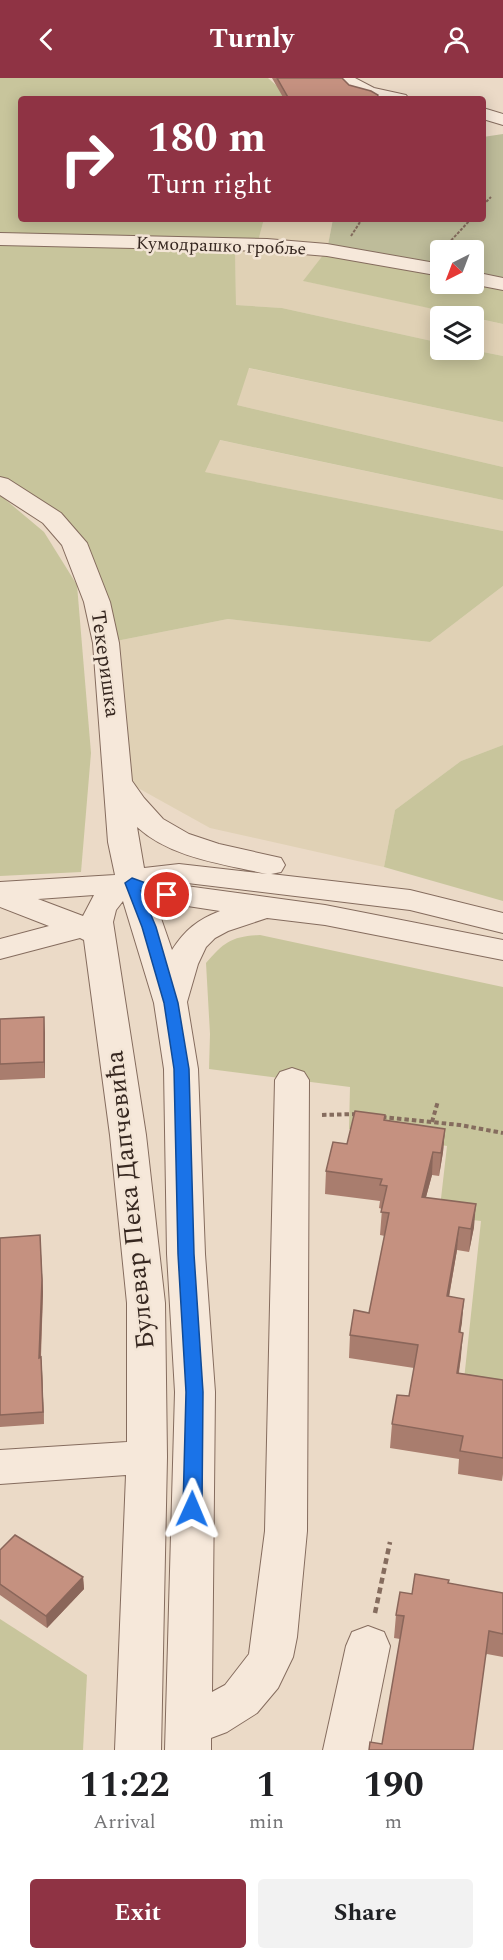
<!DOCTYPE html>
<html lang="en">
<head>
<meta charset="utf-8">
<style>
	:root { --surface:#fff; --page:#f2f2f2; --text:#202124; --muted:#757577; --accent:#8f3344 }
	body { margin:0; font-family:Spectral,serif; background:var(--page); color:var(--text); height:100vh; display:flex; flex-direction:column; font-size:22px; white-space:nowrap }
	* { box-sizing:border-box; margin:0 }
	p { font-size:20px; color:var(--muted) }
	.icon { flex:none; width:33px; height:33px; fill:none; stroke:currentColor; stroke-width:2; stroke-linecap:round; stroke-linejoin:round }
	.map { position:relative; height:1672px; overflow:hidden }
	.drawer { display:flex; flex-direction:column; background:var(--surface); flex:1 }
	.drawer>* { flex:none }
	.top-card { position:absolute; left:18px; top:18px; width:468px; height:126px; border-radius:6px; box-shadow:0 3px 15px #0003; background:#8f3344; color:#fff; overflow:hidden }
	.needle { width:39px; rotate:222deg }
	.buttons { position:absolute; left:430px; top:162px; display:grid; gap:12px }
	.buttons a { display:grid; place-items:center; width:54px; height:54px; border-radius:6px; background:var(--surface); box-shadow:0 3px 15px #0003; font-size:30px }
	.pin { position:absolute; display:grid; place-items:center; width:51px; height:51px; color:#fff; margin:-26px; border:3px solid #fff; border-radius:50%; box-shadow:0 2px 6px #0007 }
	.me { position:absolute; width:66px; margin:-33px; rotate:1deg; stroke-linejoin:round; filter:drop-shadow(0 0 4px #0008) }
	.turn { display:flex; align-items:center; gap:21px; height:126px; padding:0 30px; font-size:27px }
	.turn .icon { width:78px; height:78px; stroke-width:2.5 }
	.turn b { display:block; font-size:42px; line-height:51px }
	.eta { display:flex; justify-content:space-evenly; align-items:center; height:102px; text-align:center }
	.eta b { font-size:36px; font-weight:700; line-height:42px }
	.primary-button { display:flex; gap:12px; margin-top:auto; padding:12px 30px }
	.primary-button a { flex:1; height:69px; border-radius:6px; background:var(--accent); color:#fff; font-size:24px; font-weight:700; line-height:69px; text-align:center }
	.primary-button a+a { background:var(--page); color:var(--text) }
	header { display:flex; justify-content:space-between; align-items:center; height:78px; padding:0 30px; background:var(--accent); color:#fff; font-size:27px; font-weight:700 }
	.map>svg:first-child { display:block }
	.farmland { fill:#e0d1b5 }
	.green { fill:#c8c59c }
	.cemetery { fill:#bebc9a }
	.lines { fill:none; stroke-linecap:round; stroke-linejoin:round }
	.minor-casing { stroke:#856c5e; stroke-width:2 }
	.path-far2 { stroke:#856c5e; stroke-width:2; stroke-dasharray:3 1.5; stroke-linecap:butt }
	.path-far1 { stroke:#856c5e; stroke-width:4; stroke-dasharray:4.5 3; stroke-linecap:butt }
	.path { stroke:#856c5e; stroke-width:4.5; stroke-dasharray:6 4; stroke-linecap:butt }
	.minor { fill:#f6e8da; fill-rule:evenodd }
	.wall { fill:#a97d6e }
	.shaded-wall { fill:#8a665a }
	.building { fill:#c59180; stroke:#8a665a; stroke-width:1.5 }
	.route { fill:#1a73e8; stroke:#114b97; stroke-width:1.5 }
	.labels { text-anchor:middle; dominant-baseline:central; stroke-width:5; stroke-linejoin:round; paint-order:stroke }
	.far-street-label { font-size:18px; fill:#362720; stroke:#f3e5d6 }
	.street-label { font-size:21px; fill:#362720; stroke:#f3e5d6 }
	.near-street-label { font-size:26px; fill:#362720; stroke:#f3e5d6 }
</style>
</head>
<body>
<header><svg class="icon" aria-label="back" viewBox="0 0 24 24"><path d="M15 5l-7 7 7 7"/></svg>Turnly<svg class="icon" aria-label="person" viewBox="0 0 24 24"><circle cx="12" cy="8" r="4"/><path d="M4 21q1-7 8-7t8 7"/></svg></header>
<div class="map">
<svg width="503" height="1672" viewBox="0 0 503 1672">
	<rect width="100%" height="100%" fill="#ebdac7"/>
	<g class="farmland">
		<polygon points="264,141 333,141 327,172 304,203 468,238 441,238 441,265 282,230 236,227 235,166 257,166"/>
		<polygon points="474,240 503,246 503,278 473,272"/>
		<polygon points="248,290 503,344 503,389 237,327"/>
		<polygon points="219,362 503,422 503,453 204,394"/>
		<polygon points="503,508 503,667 461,683 395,732 384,789 210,750 138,710 117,702 106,565 228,541 430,564"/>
	</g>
	<g class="green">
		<polygon points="0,0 268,0 286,16 284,21 21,21 21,141 264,141 257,167 235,167 236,227 282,230 441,265 441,272 473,272 503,278 503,344 249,290 237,327 503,389 503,422 220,362 205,394 503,453 503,508 430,564 228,541 106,565 74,465 0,406"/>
		<polygon points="327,172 441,192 441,206 503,206 503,246 303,203"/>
		<polygon points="0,417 44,454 77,507 91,675 81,794 0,798"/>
		<polygon points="503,667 503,823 384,789 395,732 461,683"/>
		<path d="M260,857L503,909V1319L463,1311L481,1143L439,1138L447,1068L349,1051L350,1009L209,991L210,956L206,885C224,864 232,858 260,857Z"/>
		<polygon points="0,1541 87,1597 83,1672 0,1672"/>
	</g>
	<polygon class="cemetery" points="503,56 503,206 474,200 474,172 441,172 441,192 327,172 333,141 483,141 483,59"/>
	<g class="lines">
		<g class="minor-casing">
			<g id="minor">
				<path d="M335,0H355L374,10L406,17L409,21C384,21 352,22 335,0Z"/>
				<polygon points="483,30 503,36 503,47 483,41"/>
				<polygon points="0,155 267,161 327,166 441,186 441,198 327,178 267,173 0,167"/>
				<polygon points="474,194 503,200 503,212 472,206 474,206"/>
				<path d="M0,399L8,401L61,435L87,465L110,524L119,565L132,703L144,720L163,741L189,756L219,766L281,780L285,787L281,794L271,796L410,812L503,835V855L410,832L179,804L164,805L325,827L503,862V882L325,847L267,840L228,853L215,860L206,869L198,886L187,924L198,991L205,1176L215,1314L212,1614L225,1607L249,1576L265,1453L275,1002L280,994L292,990L304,994L309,1002L307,1453L297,1559L293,1579L278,1610L257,1635L227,1654L211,1660V1672H165L175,1314L167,1176L164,991L154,925L123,823L116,832L113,844L146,1057L165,1225L167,1379L161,1672H115L126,1397L0,1406V1372L127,1364V1225L110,1057L84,862L80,860L0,881V861L49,848L0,829V804L115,797L108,764L93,565L84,524L62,467L43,445L0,417ZM137,749C171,780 223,786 267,796L179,786L144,790ZM94,817L83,838L38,821ZM155,823L220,833C197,842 185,852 172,872Z"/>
				<polygon points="368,1548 384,1554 390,1568 369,1672 323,1672 346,1568 352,1554"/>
			</g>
		</g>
		<g class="path-far2">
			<polyline points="483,127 491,119"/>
			<polyline points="351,158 362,141"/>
			<polyline points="445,169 471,141"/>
		</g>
		<g class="path-far1">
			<polyline points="322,1037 357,1036"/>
			<polyline points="382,1039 460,1047 503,1055"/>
			<polyline points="432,1044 438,1023"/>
		</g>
		<polyline class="path" points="375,1535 390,1464"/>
		<use href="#minor" class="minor"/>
	</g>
	<g class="wall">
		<polygon points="272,0 342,0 349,7 378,17 378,20 417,21 284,21"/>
		<polygon points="0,941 45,955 45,1000 0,1002"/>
		<polygon points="384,1042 445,1051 443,1074 439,1098 432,1097 426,1119 474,1149 469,1174 457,1172 449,1219 462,1244 460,1254 461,1278 459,1295 503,1302 503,1396 502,1403 458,1396 459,1381 390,1370 392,1346 409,1318 414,1290 349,1280 350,1257 369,1235 385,1158 380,1157 382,1131 379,1130 380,1123 325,1116 326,1093 347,1066"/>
		<polygon points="40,1157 43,1214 41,1279 42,1292 44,1346 0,1349 0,1160"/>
		<polygon points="0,1472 83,1499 84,1511 47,1550 0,1517"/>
		<polygon points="448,1505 503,1515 503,1579 487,1576 382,1666 400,1561 394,1560 396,1537 412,1516"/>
	</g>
	<g class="shaded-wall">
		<polygon points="44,939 45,955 45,1000 44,984"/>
		<polygon points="445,1051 443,1074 439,1098 441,1075"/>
		<polygon points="433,1074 432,1097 420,1141 422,1119"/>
		<polygon points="476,1126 474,1149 469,1174 471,1151"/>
		<polygon points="459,1149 457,1172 445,1241 447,1218"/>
		<polygon points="40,1157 43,1214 40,1292 39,1280"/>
		<polygon points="464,1221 462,1244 457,1277 459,1254"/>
		<polygon points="463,1255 461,1278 455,1318 457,1295"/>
		<polygon points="41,1279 42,1292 44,1346 43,1334"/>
		<polygon points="83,1499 84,1511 47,1550 46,1538"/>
	</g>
	<g class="building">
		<polygon points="277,0 342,0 349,7 371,13 378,17 377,20 417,21 289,21"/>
		<polygon points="44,939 44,984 0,986 0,941"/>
		<polygon points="355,1033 385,1037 384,1042 445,1051 441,1075 433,1074 422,1119 476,1126 471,1151 459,1149 447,1218 464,1221 459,1254 463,1255 457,1295 503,1302 503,1380 460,1373 463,1358 392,1346 397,1317 409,1318 418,1267 350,1257 354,1232 369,1235 389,1135 381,1134 387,1108 380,1107 382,1101 326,1093 333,1064 347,1066"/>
		<polygon points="40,1157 42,1202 39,1280 41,1279 43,1334 0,1337 0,1160"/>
		<polygon points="15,1457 83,1499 46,1538 0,1506 0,1472"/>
		<polygon points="415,1496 449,1502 448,1505 503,1515 503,1556 489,1553 473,1672 369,1672 370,1664 382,1666 404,1538 396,1537 400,1514 412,1516"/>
	</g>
	<polygon class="route" points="132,800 171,814 173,817 167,821 141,813 156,849 178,925 189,991 194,1176 203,1314 202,1431 199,1436 192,1438 186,1436 183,1431 186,1314 178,1176 174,991 164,925 142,849 125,805"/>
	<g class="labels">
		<g class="far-street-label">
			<text transform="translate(221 168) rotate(2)">Кумодрашко гробље</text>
		</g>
		<g class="street-label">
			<text transform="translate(105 586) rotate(82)">Текеришка</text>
		</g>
		<g class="near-street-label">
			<text transform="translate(130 1122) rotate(-96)">Булевар Пека Дапчевића</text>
		</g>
	</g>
</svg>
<div class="buttons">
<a><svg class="needle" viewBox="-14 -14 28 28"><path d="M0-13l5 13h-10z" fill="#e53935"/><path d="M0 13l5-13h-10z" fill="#757577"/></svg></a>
<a><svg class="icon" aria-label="layers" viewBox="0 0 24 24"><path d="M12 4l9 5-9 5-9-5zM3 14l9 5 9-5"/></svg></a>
</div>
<div class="pin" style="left:167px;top:817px;background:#d93025"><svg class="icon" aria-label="arrive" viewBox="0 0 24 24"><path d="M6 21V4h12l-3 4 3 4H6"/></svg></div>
<svg class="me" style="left:192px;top:1431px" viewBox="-20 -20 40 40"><path d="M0-17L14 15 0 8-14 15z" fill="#1a73e8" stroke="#fff" stroke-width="4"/></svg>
<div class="top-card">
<div class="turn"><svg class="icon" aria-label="right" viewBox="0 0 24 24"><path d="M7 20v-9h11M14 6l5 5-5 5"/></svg><div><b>180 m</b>Turn right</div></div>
</div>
</div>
<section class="drawer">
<div class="eta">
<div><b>11:22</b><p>Arrival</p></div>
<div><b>1</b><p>min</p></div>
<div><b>190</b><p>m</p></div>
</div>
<div class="primary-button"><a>Exit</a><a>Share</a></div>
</section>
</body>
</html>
